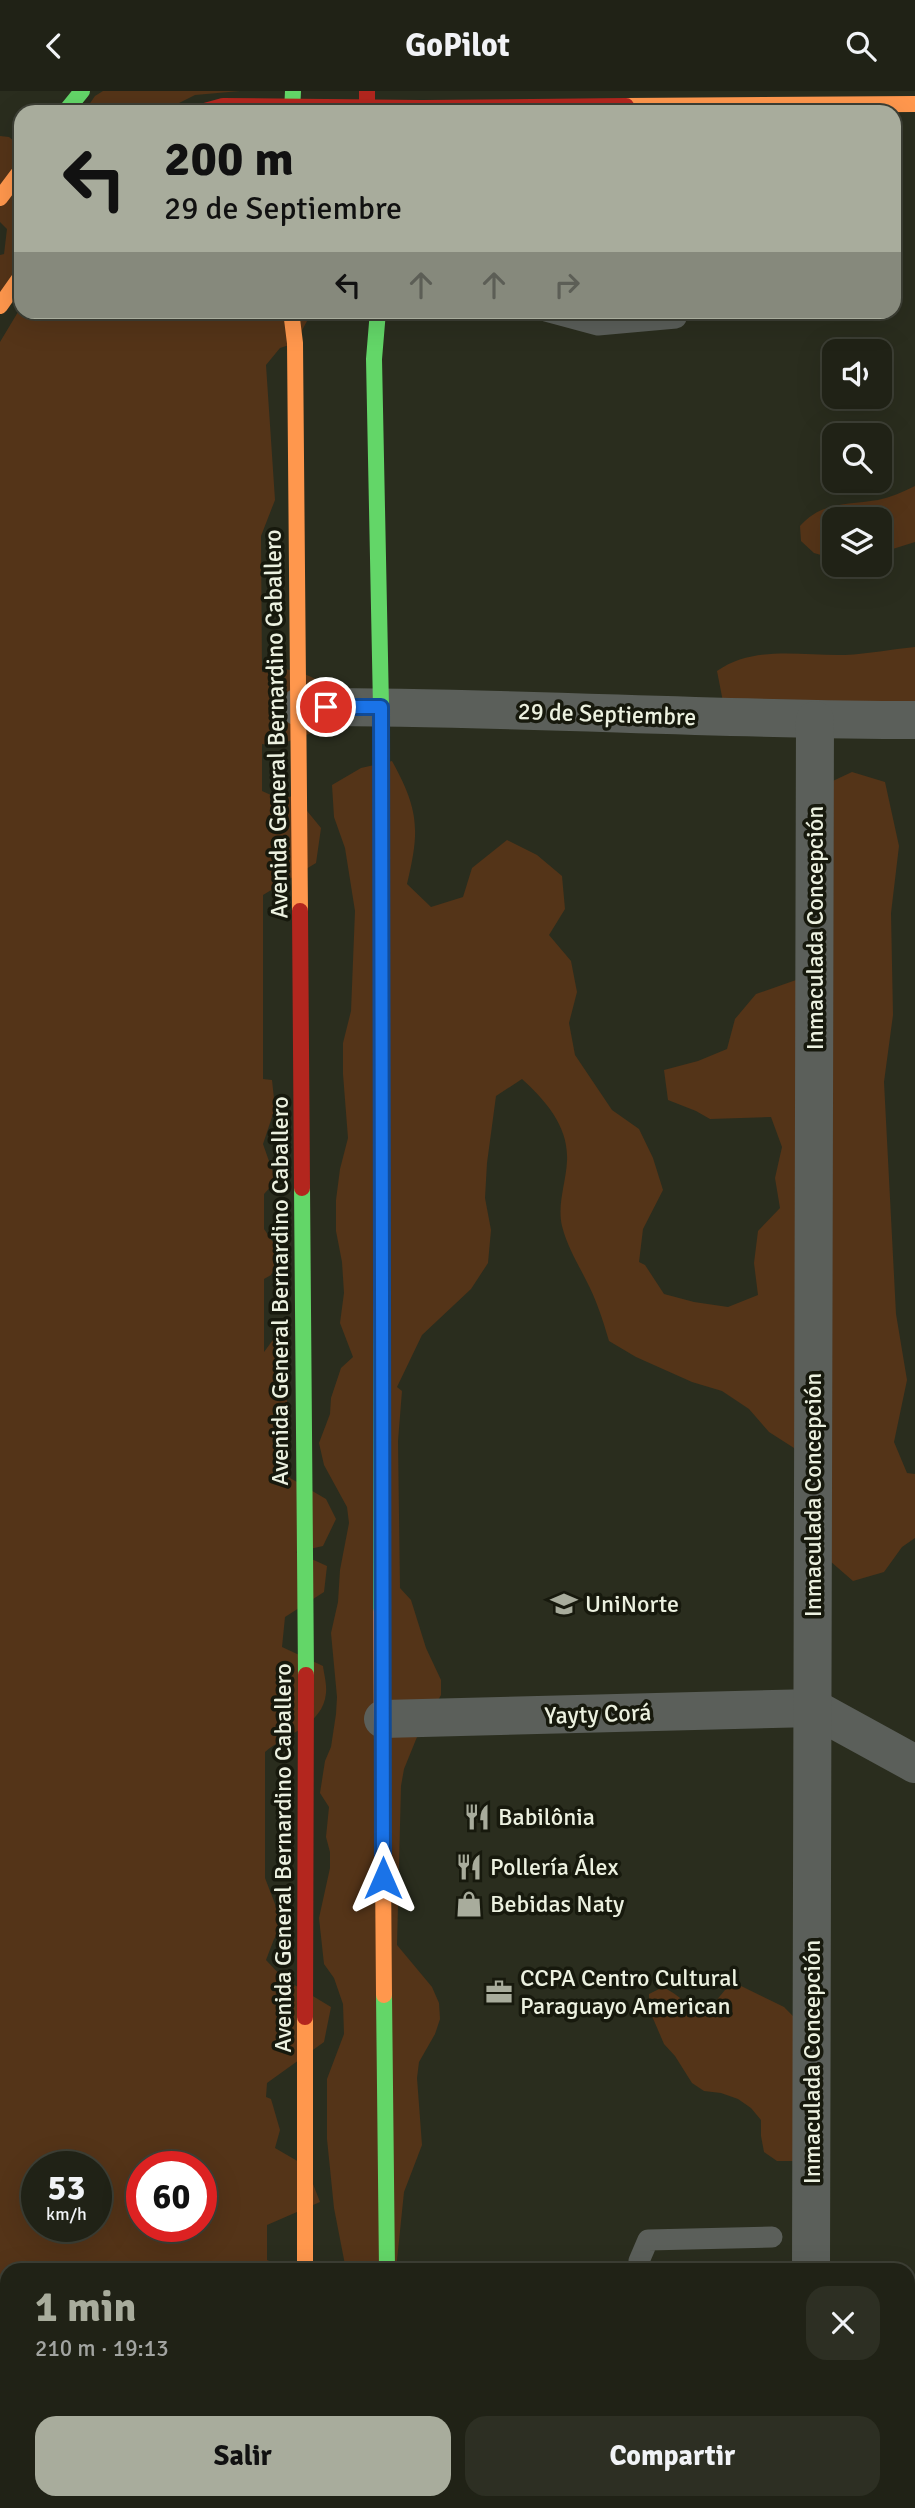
<!DOCTYPE html>
<html lang="es">
<head>
<meta charset="utf-8">
<style>
	:root { --surface:#202216; --page:#2d2f23; --text:#f1f3f6; --muted:#a2a4a1; --line:#3d3f35; --accent:#a8ac9c }
	body { margin:0; font-family:Signika,sans-serif; background:var(--page); color:var(--text); height:100vh; display:flex; flex-direction:column; font-size:26px; white-space:nowrap }
	* { box-sizing:border-box; margin:0 }
	p { font-size:23px; color:var(--muted) }
	.icon { flex:none; width:38px; height:38px; fill:none; stroke:currentColor; stroke-width:2; stroke-linecap:round; stroke-linejoin:round }
	.map { position:relative; flex:1; overflow:hidden }
	.side { position:absolute; left:0px; top:2172px; width:915px; height:247px; display:flex; flex-direction:column; background:var(--surface); border-radius:21px 21px 0 0; box-shadow:0 7px 28px #0002,0 0 0 2px var(--line) }
	.side>* { flex:none }
	.banner { position:absolute; left:14px; top:14px; width:887px; height:214px; border-radius:21px; box-shadow:0 7px 28px #0002,0 0 0 2px var(--line); background:#a8ac9c; color:#111; overflow:hidden }
	.buttons { position:absolute; left:822px; top:248px; display:grid; gap:14px }
	.buttons a { display:grid; place-items:center; width:70px; height:70px; border-radius:14px; background:var(--surface); box-shadow:0 7px 28px #0002,0 0 0 2px var(--line); font-size:35px }
	.speed { position:absolute; left:21px; top:2060px; display:flex; gap:14px; font-size:35px; font-weight:700; text-align:center }
	.speed>* { display:grid; place-content:center; width:91px; height:91px; border-radius:50%; background:var(--surface); box-shadow:0 7px 28px #0002,0 0 0 2px var(--line); line-height:1 }
	.speed small { font-size:18px; font-weight:400 }
	.speed .limit { border:10px solid #d22; background:#fff; color:#111 }
	.pin { position:absolute; display:grid; place-items:center; width:60px; height:60px; color:#fff; margin:-30px; border:4px solid #fff; border-radius:50%; box-shadow:0 2px 7px #0007 }
	.me { position:absolute; width:77px; margin:-38px; rotate:0deg; stroke-linejoin:round; filter:drop-shadow(0 0 5px #0008) }
	.turn { display:flex; align-items:center; gap:24px; height:147px; padding:0 35px; font-size:32px }
	.turn .icon { width:91px; height:91px; stroke-width:2.5 }
	.turn b { display:block; font-size:49px; line-height:60px }
	.lanes { display:flex; align-items:center; height:66px; padding:0 35px; background:#0003; justify-content:center; gap:35px; direction:ltr }
	.lanes .off { opacity:.35 }
	.round { display:grid; place-items:center; flex:none; width:74px; height:74px; border-radius:21px; background:var(--page) }
	.headline { display:flex; align-items:center; justify-content:space-between; height:119px; padding:0 35px }
	h1 { font-size:42px; font-weight:700; line-height:52px; color:var(--accent) }
	.primary-button { display:flex; gap:14px; margin-top:auto; padding:14px 35px }
	.primary-button a { flex:1; height:80px; border-radius:21px; background:var(--accent); color:#111; font-size:28px; font-weight:700; line-height:80px; text-align:center }
	.primary-button a+a { background:var(--page); color:var(--text) }
	header { display:flex; justify-content:space-between; align-items:center; height:91px; padding:0 35px; background:var(--surface); font-size:32px; font-weight:700 }
	.map>svg:first-child { display:block }
	.green { fill:#543418; fill-rule:evenodd }
	.lines { fill:none; stroke-linecap:round; stroke-linejoin:round }
	.lane { stroke:#5b5f5a; stroke-width:21 }
	.street { stroke:#5b5f5a; stroke-width:38 }
	.fast { stroke:#63d668; stroke-width:16 }
	.slow { stroke:#ff974d; stroke-width:16 }
	.jam { stroke:#b3261e; stroke-width:16 }
	.route-casing { stroke:#114b97; stroke-width:18 }
	.route { stroke:#1a73e8; stroke-width:12 }
	.labels { text-anchor:middle; dominant-baseline:central; stroke-width:7; stroke-linejoin:round; paint-order:stroke }
	.street-label { font-size:24px; fill:#ecf1e0; stroke:#17190d }
	.poi-label { font-size:24px; fill:#ecf1e0; stroke:#17190d; text-anchor:start }
</style>
</head>
<body>
<header><svg class="icon" aria-label="back" viewBox="0 0 24 24"><path d="M15 5l-7 7 7 7"/></svg>GoPilot<svg class="icon" aria-label="search" viewBox="0 0 24 24"><circle cx="10" cy="10" r="6"/><path d="M15 15l6 6"/></svg></header>
<div class="map">
<svg width="915" height="2417" viewBox="0 0 915 2417">
	<rect width="100%" height="100%" fill="#2a2d1e"/>
	<g class="green">
		<polygon points="103,0 240,0 195,4 179,12 136,19 134,21 84,21 95,5"/>
		<polygon points="0,45 9,46 21,56 21,178 0,211 0,164 4,163 7,138 0,131"/>
		<path d="M21,216V220L312,221L295,252L280,257L266,274L275,409L261,445L262,581C284,574 301,580 321,591L328,620L320,639L275,655L262,653V700L282,709L294,704L321,737L316,772L263,804V988L272,989L275,1017L263,1053L276,1090L264,1103V1138L281,1163L271,1184L264,1188V1261L284,1234L290,1387L326,1408L336,1428L323,1455L296,1461L327,1475L324,1501L285,1526L282,1556L323,1575C324,1583 327,1594 326,1602C323,1635 285,1643 265,1661V1787L275,1813L289,1830L274,1848L266,1869L283,1887L331,1916L324,1951L267,1992L266,2006L271,2008L280,2039L275,2057L306,2075L320,2111L267,2134V2169L288,2179H7V2412H280L284,2417H0V251ZM37,2076H96V2135H37ZM142,2076H201V2135H142Z"/>
		<path d="M915,395V451L880,462V429H835V468L814,462L801,450L800,435C822,410 849,414 878,409C891,406 903,401 915,395Z"/>
		<path d="M915,556V642L725,621L717,580C755,554 801,565 845,564C869,563 891,558 915,556Z"/>
		<path d="M392,670C419,719 420,739 407,793L431,816L463,806L472,777L507,749L537,764L562,785L565,818L549,844L571,870L577,901L569,932L575,964L612,1019L639,1038L653,1067L663,1099L643,1138L639,1171L645,1174L664,1203L694,1211L728,1216L758,1204L754,1172L758,1140L780,1117L775,1087L782,1056L771,1026L710,1028L696,1020L668,1009L664,979L698,970L727,958L735,928L756,903L813,883L822,695L852,681L885,691L899,755L891,822L893,924L884,991L896,1223L907,1289L894,1351L907,1382L915,1383V1447L902,1456L884,1481L853,1490L830,1470L816,1379L794,1357L769,1341L749,1318L722,1300L692,1291L636,1266L609,1250C603,1229 596,1208 586,1189C577,1171 567,1155 562,1135C557,1113 566,1092 567,1070C569,1036 546,1010 522,988L496,1005L487,1072L485,1107L491,1139L488,1172L471,1198L422,1244L397,1296L402,1300L398,1350L400,1497L411,1509L426,1557L441,1589V1604L417,1646L404,1678L401,1695L397,1854L432,1896L439,1912L440,1928L435,1943L419,1971L417,1987L422,2054L404,2101L396,2179H346L334,2117L327,2048V1988L344,1943L343,1913L334,1887L324,1873L319,1827L330,1777V1761L326,1746L329,1716L320,1702L325,1670L331,1656L336,1623L337,1606L331,1542L338,1511L340,1479L349,1432L347,1416L324,1374L319,1352L330,1323L331,1307L341,1277L353,1266L340,1232L344,1202L342,1171L336,1140V1109L340,1078L348,1047L343,983V952L351,920L355,820L345,757L334,726L332,694L361,677Z"/>
		<path d="M741,1895L784,1916L796,1928L793,2070H777L764,2061L761,2045V2029L751,2017L738,2008L721,2002L704,2000L692,1992L675,1965L664,1953L649,1918V1903L663,1896C679,1904 689,1916 705,1923L725,1899Z"/>
	</g>
	<g class="lines">
		<g class="lane">
			<polyline points="546,220 598,234 676,227 676,220"/>
			<polyline points="640,2179 639,2170 648,2149 772,2146"/>
		</g>
		<g class="street">
			<path d="M299,616C504,615 710,629 915,629"/>
			<polyline points="383,1628 813,1617 915,1673"/>
			<polyline points="811,2179 815,629"/>
			<polyline points="812,2412 812,2417"/>
		</g>
		<g class="fast">
			<polyline points="65,21 82,0"/>
			<polyline points="292,21 293,0"/>
			<polyline points="378,220 374,268 381,616 381,736"/>
			<polyline points="302,1097 306,1584"/>
			<polyline points="381,1223 381,1521"/>
			<polyline points="384,1904 387,2179"/>
		</g>
		<g class="slow">
			<polyline points="626,15 915,13"/>
			<polyline points="418,21 422,17"/>
			<polyline points="0,107 21,79"/>
			<polyline points="0,215 21,185"/>
			<polyline points="291,220 295,252 300,820"/>
			<polyline points="381,736 381,1223"/>
			<polyline points="381,1521 384,1904"/>
			<polyline points="305,2179 305,1926"/>
			<polyline points="388,2412 388,2417"/>
		</g>
		<g class="jam">
			<polyline points="367,0 367,21"/>
			<polyline points="201,21 223,15 422,17 626,15"/>
			<polyline points="300,820 302,1097"/>
			<polyline points="305,1926 306,1584"/>
			<polyline points="302,2412 302,2417"/>
		</g>
	</g>
	<g class="lines">
		<g class="route-casing">
			<polyline id="route" points="326,616 381,616 383,1787"/>
		</g>
		<use href="#route" class="route"/>
	</g>
	<defs>
		<g id="university-bare" transform="scale(2.1)"><path d="M0-5L7-2L0 1L-7-2ZM-4 1L0 2.5L4 1V4Q0 6-4 4Z" fill="#a8ac9c" stroke="#17190d" stroke-width="2.5" paint-order="stroke"/></g>
		<g id="restaurant-bare" transform="scale(2.1)"><path d="M-5-6h1v4h1v-4h1v4h1v-4h1v5L-1.5 .5V6h-2V.5L-5-1ZM5-6V6H3V1.5H1.5Q1.5-4 5-6Z" fill="#a8ac9c" stroke="#17190d" stroke-width="2.5" paint-order="stroke"/></g>
		<g id="shop-bare" transform="scale(2.1)"><path d="M-5-2.5h2.3a2.7 3.5 0 0 1 5.4 0H5L5.5 6h-11ZM-1.5-2.5h3a1.5 2.3 0 0 0-3 0Z" fill="#a8ac9c" stroke="#17190d" stroke-width="2.5" paint-order="stroke"/></g>
		<g id="office-bare" transform="scale(2.1)"><path d="M-6-3h4V-5.5h4V-3h4V5H-6ZM-1-4.5V-3h2v-1.5ZM-6 0V1H6V0Z" fill="#a8ac9c" stroke="#17190d" stroke-width="2.5" paint-order="stroke"/></g>
	</defs>
	<g fill-rule="evenodd">
		<use href="#university-bare" x="564" y="1513"/>
		<use href="#restaurant-bare" x="477" y="1726"/>
		<use href="#restaurant-bare" x="469" y="1776"/>
		<use href="#shop-bare" x="469" y="1813"/>
		<use href="#office-bare" x="499" y="1901"/>
	</g>
	<g class="labels">
		<g class="street-label">
			<text transform="translate(607 623) rotate(2)">29 de Septiembre</text>
			<text transform="translate(276 633) rotate(-91)">Avenida General Bernardino Caballero</text>
			<text transform="translate(815 837) rotate(-90)">Inmaculada Concepción</text>
			<text transform="translate(280 1200) rotate(-90)">Avenida General Bernardino Caballero</text>
			<text transform="translate(813 1404) rotate(-90)">Inmaculada Concepción</text>
			<text transform="translate(598 1623) rotate(-2)">Yayty Corá</text>
			<text transform="translate(283 1767) rotate(-90)">Avenida General Bernardino Caballero</text>
			<text transform="translate(812 1971) rotate(-90)">Inmaculada Concepción</text>
		</g>
		<g class="poi-label">
			<text x="585" y="1513">UniNorte</text>
			<text x="498" y="1726">Babilônia</text>
			<text x="490" y="1776">Pollería Álex</text>
			<text x="490" y="1813">Bebidas Naty</text>
			<text x="520" y="1887">CCPA Centro Cultural<tspan x="520" dy="28">Paraguayo American</tspan></text>
		</g>
	</g>
</svg>
<div class="buttons">
<a><svg class="icon" aria-label="sound" viewBox="0 0 24 24"><path d="M4 9h4l5-4v14l-5-4H4zM17 9q2 3 0 6"/></svg></a>
<a><svg class="icon" aria-label="search" viewBox="0 0 24 24"><circle cx="10" cy="10" r="6"/><path d="M15 15l6 6"/></svg></a>
<a><svg class="icon" aria-label="layers" viewBox="0 0 24 24"><path d="M12 4l9 5-9 5-9-5zM3 14l9 5 9-5"/></svg></a>
</div>
<div class="speed"><div>53<small>km/h</small></div><div class="limit">60</div></div>
<div class="pin" style="left:326px;top:616px;background:#d93025"><svg class="icon" aria-label="arrive" viewBox="0 0 24 24"><path d="M6 21V4h12l-3 4 3 4H6"/></svg></div>
<svg class="me" style="left:383px;top:1787px" viewBox="-20 -20 40 40"><path d="M0-17L14 15 0 8-14 15z" fill="#1a73e8" stroke="#fff" stroke-width="4"/></svg>
<div class="banner">
<div class="turn"><svg class="icon" aria-label="left" viewBox="0 0 24 24"><path d="M17 20v-9H6M10 6l-5 5 5 5"/></svg><div><b>200 m</b>29 de Septiembre</div></div>
<div class="lanes"><svg class="icon" aria-label="left" viewBox="0 0 24 24"><path d="M17 20v-9H6M10 6l-5 5 5 5"/></svg><svg class="icon off" aria-label="ahead" viewBox="0 0 24 24"><path d="M12 20V5M6 11l6-6 6 6"/></svg><svg class="icon off" aria-label="ahead" viewBox="0 0 24 24"><path d="M12 20V5M6 11l6-6 6 6"/></svg><svg class="icon off" aria-label="right" viewBox="0 0 24 24"><path d="M7 20v-9h11M14 6l5 5-5 5"/></svg></div>
</div>
<section class="side">
<div class="headline"><div><h1>1 min</h1><p>210 m · 19:13</p></div><a class="round"><svg class="icon" aria-label="close" viewBox="0 0 24 24"><path d="M6 6l12 12M18 6L6 18"/></svg></a></div>
<div class="primary-button"><a>Salir</a><a>Compartir</a></div>
</section>
</div>
</body>
</html>
